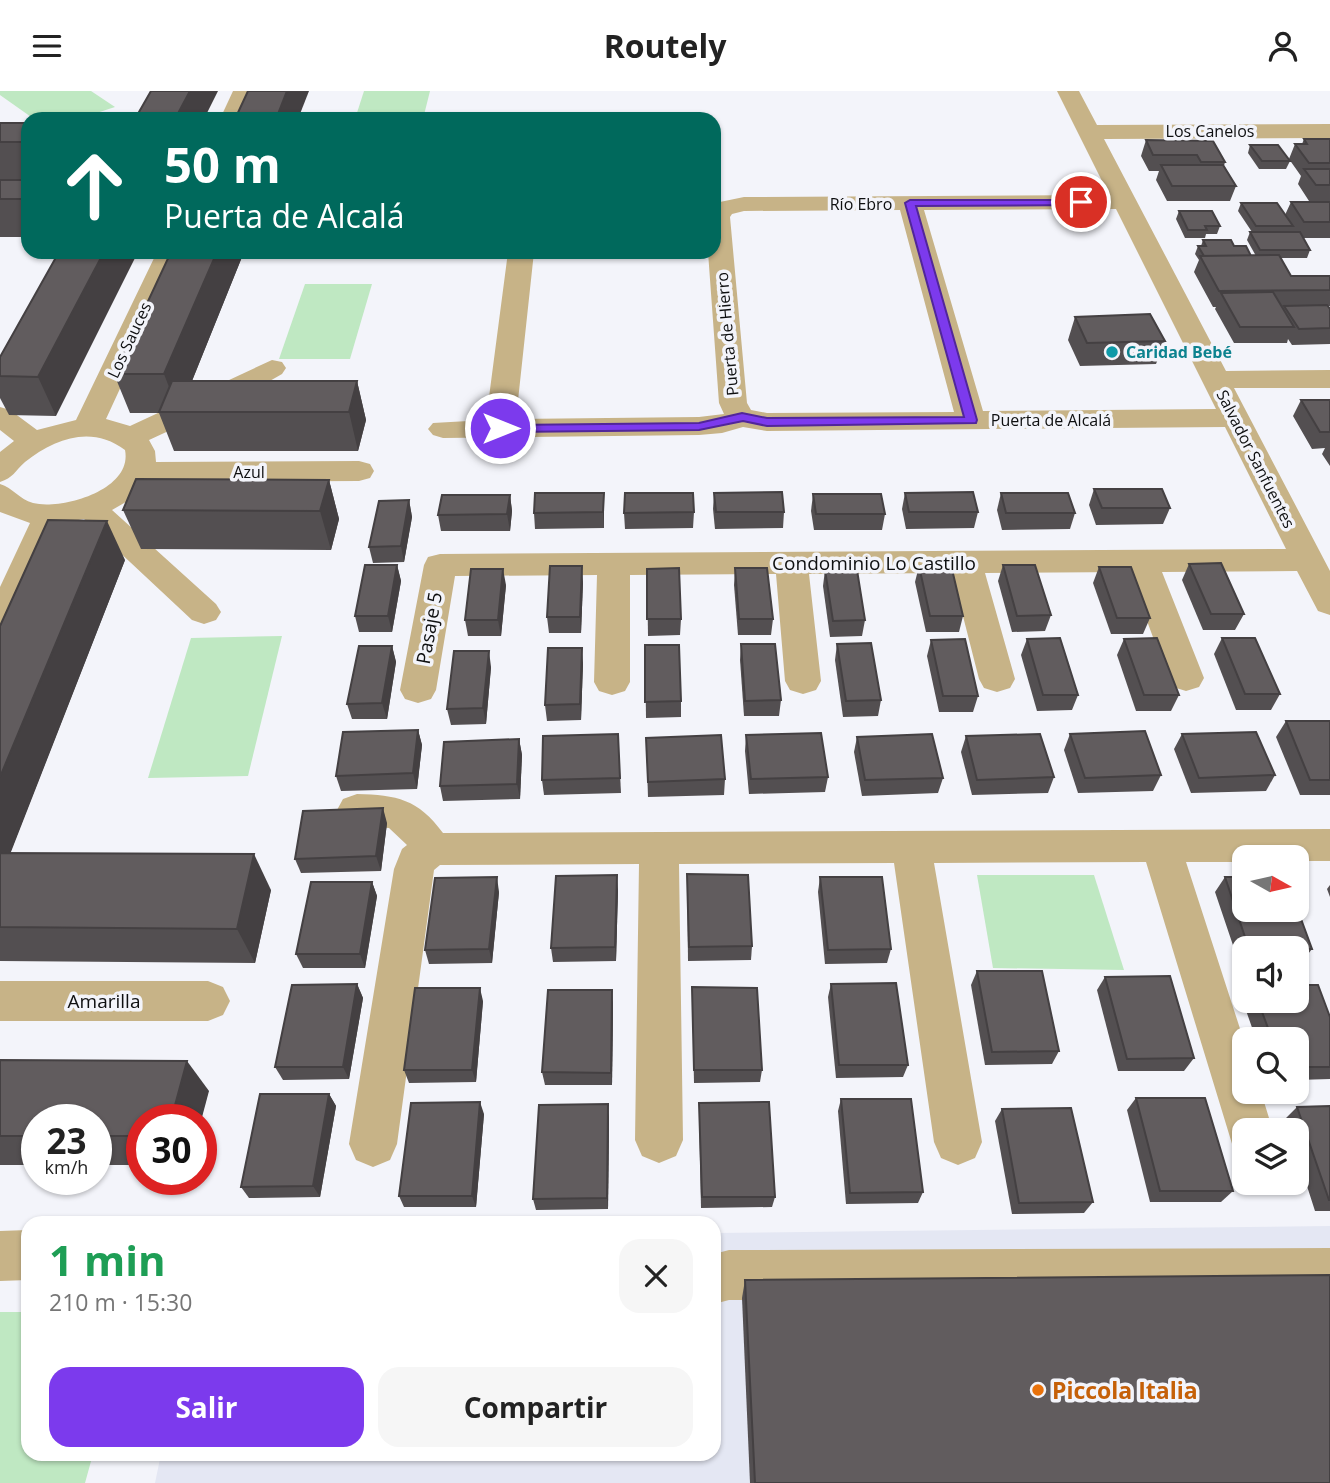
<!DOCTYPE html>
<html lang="es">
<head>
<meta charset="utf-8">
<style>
	:root { --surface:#fff; --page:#f6f6f6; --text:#222; --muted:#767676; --accent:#7c3aed }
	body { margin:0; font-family:"Open Sans",sans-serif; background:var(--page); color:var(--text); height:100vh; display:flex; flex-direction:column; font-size:26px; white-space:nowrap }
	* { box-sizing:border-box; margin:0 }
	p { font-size:23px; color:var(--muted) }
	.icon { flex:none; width:38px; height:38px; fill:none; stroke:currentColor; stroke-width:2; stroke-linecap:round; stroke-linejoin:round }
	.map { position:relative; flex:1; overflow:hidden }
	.details { position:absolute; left:21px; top:1125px; width:700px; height:245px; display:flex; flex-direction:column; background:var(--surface); border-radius:21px; box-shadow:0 2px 5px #0004 }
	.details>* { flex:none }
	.banner { position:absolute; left:21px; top:21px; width:700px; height:147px; border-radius:21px; box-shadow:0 2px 5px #0004; background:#00695c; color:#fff; overflow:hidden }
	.needle { width:46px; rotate:98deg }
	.buttons { position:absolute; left:1232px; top:754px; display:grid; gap:14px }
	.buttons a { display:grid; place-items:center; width:77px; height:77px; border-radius:14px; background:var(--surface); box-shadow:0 2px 5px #0004; font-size:35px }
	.speed { position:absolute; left:21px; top:1013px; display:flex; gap:14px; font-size:35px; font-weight:700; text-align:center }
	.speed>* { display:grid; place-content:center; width:91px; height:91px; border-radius:50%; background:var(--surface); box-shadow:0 2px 5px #0004; line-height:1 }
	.speed small { font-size:18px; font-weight:400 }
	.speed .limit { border:10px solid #d22; background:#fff; color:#111 }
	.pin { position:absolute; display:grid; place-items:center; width:60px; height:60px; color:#fff; margin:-30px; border:4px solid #fff; border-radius:50%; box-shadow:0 2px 7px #0007 }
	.me { position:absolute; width:77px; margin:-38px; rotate:90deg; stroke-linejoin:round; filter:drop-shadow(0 0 5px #0008) }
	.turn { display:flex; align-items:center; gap:24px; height:147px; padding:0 28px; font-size:32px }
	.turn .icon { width:91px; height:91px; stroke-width:2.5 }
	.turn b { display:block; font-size:49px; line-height:60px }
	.round { display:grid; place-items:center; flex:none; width:74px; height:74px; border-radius:21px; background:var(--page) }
	.headline { display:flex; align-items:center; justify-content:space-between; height:119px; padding:0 28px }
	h1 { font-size:42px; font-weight:700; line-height:52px; color:#1e9e55 }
	.action { display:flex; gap:14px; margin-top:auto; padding:14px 28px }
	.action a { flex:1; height:80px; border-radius:21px; background:var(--accent); color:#fff; font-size:28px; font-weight:700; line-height:80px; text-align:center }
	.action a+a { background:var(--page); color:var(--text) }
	header { display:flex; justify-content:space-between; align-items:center; height:91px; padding:0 28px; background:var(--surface); font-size:32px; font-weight:700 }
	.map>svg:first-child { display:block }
	.built { fill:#e4e7f3 }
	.green { fill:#bfe8c2 }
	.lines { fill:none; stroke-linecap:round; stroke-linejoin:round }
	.minor { fill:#c7b387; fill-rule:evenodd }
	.wall { fill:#534f51 }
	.shaded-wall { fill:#444042 }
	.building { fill:#615c5e; stroke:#444042; stroke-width:2 }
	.route { fill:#7c3aed; stroke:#51269a; stroke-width:2 }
	.culture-dot { fill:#0f9aa8; stroke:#f3f4fa; stroke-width:2.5 }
	.food-dot { fill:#e8710a; stroke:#f3f4fa; stroke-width:2.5 }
	.labels { text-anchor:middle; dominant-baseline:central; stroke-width:7; stroke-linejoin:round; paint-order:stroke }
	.far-street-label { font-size:16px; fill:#0e0f10; stroke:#f3f4fa }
	.far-culture-label { font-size:16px; font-weight:bold; fill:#0d838f; stroke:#f3f4fa; text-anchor:start }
	.street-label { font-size:19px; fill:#0e0f10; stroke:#f3f4fa }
	.near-food-label { font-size:23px; font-weight:bold; fill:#c56008; stroke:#f3f4fa; text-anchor:start }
</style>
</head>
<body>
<header><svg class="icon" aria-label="menu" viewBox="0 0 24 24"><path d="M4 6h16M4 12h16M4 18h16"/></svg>Routely<svg class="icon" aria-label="person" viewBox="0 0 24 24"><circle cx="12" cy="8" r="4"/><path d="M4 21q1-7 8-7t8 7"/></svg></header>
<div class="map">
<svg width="1330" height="1392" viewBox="0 0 1330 1392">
	<rect width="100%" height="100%" fill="#f3f4fa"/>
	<polygon class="built" points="1330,1135 1330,1392 155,1392 161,1363 714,1363 714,1142"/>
	<g class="green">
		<polygon points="0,0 91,0 115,16 78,28 34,28 0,4"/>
		<polygon points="364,0 430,0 423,28 355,28"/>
		<polygon points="305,193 372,193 350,268 279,268"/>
		<polygon points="282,545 248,685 148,687 191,547"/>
		<polygon points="977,784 1094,784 1124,879 993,877"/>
		<polygon points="0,1221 28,1221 28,1363 93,1363 85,1392 0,1392"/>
	</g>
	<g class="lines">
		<g class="minor">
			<polygon points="233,0 255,0 242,28 220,28"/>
			<path d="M1057,0H1079L1097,34L1330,33V47L1104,48L1226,280L1330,279V297H1234L1330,480V524L1318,520L1297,480L1162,481L1204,587L1199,596L1186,600L1173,596L1168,587L1129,481L985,482L1015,588L1010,597L997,601L984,597L979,588L952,482L809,483L821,590L816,599L803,603L790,599L785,590L776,483L630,484V591L625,600L612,604L599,600L594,591L597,484L455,485L436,599L431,608L418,612L405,608L400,599L424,474L428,466L440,463L1286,458L1225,336L767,340L743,336L722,342L699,344L443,347L433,344L428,338L433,332L486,329L508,161H534L516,328L699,326L724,323L719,312L708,161H714L715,112L744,106L1109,104ZM1116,118L1216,318L983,320L924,119ZM900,119L954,321L767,322L751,319L747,312L730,126L732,123L744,120Z"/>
			<path d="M157,161H183L106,328L130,335L272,269L282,271L286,277L282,283L242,306L149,349L155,360L156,371L359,370L370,373L374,380L370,387L359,390L146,391L131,408L112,419L216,513L221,521L216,529L204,533L192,529L84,428L62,432L17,532L12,541L0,544V496L30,432L0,421V393C13,397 19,408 33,412C62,419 133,399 125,359C92,334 55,347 25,371C15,380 13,387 0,391V361L14,350L0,339V316L10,319L37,339L76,329Z"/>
			<path d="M357,703C397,704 418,708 443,742L1330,738V770H1297V766H1244V771H1186L1244,950V1001H1261L1273,1040H1244V1060L1233,1056L1146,771L934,772L982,1051L975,1067L958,1074L941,1067L934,1051L894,772L679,773L683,1049L676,1065L659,1072L642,1065L635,1049L639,773L440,774L434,779L397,1053L390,1069L373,1076L356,1069L349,1053L394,778L402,758L407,754L389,737L357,735L343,730L337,719L343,708Z"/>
			<polygon points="0,890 208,890 223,896 230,910 223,924 208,930 0,930"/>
			<polygon points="28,1139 28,1189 0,1190 0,1140"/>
			<polygon points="1330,1157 1330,1207 729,1209 714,1213 714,1163 729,1159"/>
		</g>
	</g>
	<g class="wall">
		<rect x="0" y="32" width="28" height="56"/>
		<polygon points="1304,48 1330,48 1330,110 1309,110 1298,93 1301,85 1289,68 1295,53 1302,53"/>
		<polygon points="1146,49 1225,71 1224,75 1236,95 1230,110 1167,110 1156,89 1159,80 1149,80 1141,65"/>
		<polygon points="1250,54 1290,70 1286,78 1259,78 1248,62"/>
		<rect x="0" y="89" width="28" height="57"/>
		<polygon points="1291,111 1330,111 1330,147 1303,147 1310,159 1307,167 1280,167 1291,185 1330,185 1330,215 1327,215 1330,218 1330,253 1292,254 1288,248 1287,252 1234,252 1215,218 1216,216 1213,216 1194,181 1199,169 1195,163 1198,155 1201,155 1203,149 1234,155 1251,165 1256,165 1247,149 1250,141 1252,141 1238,120 1241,112 1285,124"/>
		<polygon points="1179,120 1220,135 1217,143 1206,143 1205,147 1185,147 1176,128"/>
		<polygon points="59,161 56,325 9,324 0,307 0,266"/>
		<polygon points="244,161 192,290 357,290 366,329 358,360 174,360 159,322 130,322 114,283"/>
		<polygon points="1075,226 1165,250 1156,273 1080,275 1068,249"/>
		<polygon points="1301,309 1330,309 1330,375 1322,363 1325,357 1312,358 1293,325"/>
		<polygon points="329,389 339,428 331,459 141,458 123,419"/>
		<polygon points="1094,398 1170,417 1163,433 1096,434 1089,414"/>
		<polygon points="604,402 604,437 535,438 534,422"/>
		<polygon points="714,402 784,421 783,437 715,438 713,418"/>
		<polygon points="905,402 978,421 974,437 906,438 902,418"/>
		<polygon points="1001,402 1075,422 1070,438 1002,439 997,419"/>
		<polygon points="813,403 885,423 882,439 814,439 811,420"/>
		<polygon points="510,404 512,420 510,440 441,440 438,424"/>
		<polygon points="409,409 412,426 404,471 373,472 369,456"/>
		<polygon points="694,421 693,437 625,438 624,422"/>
		<polygon points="125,469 10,762 271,799 255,872 0,870 0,535"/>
		<polygon points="1189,473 1244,523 1235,539 1203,539 1182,489"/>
		<polygon points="397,474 401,490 392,541 359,541 355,525"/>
		<polygon points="1003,474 1051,524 1045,540 1012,541 998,490"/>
		<polygon points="919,475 963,525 959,541 926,541 915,491"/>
		<polygon points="1099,476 1150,527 1143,543 1111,543 1093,492"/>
		<polygon points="735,477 773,528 771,544 738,544 734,494"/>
		<polygon points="647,478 681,528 680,544 648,545"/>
		<polygon points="825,479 865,529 862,545 830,546 823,495"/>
		<polygon points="583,491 581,542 549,542 547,526"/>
		<polygon points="506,494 501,545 468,545 465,529"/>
		<polygon points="1222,547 1280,603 1271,619 1236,619 1214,563"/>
		<polygon points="1027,548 1078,604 1072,619 1037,620 1021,564"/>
		<polygon points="1124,548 1179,604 1171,620 1136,620 1117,564"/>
		<polygon points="931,549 978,605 973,621 939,621 927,565"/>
		<polygon points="741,553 781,609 779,625 744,625 740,569"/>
		<polygon points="837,553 881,609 878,625 843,626 835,569"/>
		<polygon points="645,554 681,610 681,626 646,627"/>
		<polygon points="392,555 396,571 387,628 352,628 347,613"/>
		<polygon points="583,572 581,629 547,630 545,614"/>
		<polygon points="491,576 486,633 451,634 447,618"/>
		<polygon points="1286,630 1330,630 1330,704 1300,704 1276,646"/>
		<polygon points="418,639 422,654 417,698 341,700 336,685"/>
		<polygon points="618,643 621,702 544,704 542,689"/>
		<polygon points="1070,643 1161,684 1153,700 1078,702 1064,659"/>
		<polygon points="1182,643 1275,684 1266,700 1191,702 1174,658"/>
		<polygon points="746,644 828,686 825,701 749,703 745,660"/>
		<polygon points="966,645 1054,686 1048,702 972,704 961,661"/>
		<polygon points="857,646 943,687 938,702 862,705 854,661"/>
		<polygon points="646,647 725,688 724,704 648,706"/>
		<polygon points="519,648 522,664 520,708 443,710 440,695"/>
		<polygon points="387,732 381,780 301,782 295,768"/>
		<polygon points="687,783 752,855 751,869 688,870"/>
		<polygon points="820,786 891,858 887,872 825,873 818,801"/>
		<polygon points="1225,786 1312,858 1301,872 1297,872 1297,858 1244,858 1244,872 1239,872 1215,801"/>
		<polygon points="372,791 377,805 365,877 303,877 296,863"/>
		<polygon points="1330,794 1330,806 1327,798"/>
		<polygon points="618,799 616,870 553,871 551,857"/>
		<polygon points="499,801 492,872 429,873 425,859"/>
		<polygon points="977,880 1059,960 1052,973 985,974 971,894"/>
		<polygon points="1105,886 1194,967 1184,980 1118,980 1097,899"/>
		<polygon points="357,893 363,907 349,988 283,989 275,976"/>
		<polygon points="831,893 908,974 903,986 836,987 828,906"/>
		<polygon points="692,896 762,979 760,991 694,992"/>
		<polygon points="1244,906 1244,910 1297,910 1330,926 1330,988 1297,989 1297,948 1256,948 1242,908"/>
		<polygon points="483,910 476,991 409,992 404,979"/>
		<polygon points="613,912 612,994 545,994 542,981"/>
		<polygon points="0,969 209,1000 142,1029 142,1074 96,1074 96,1029 37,1029 37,1074 0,1074"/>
		<polygon points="329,1003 336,1015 320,1106 249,1107 241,1096"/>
		<polygon points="1136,1007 1233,1100 1221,1111 1150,1111 1127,1019"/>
		<polygon points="841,1008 923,1101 918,1112 846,1113 838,1020"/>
		<polygon points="699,1012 775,1106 772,1116 701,1117 699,1024"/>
		<polygon points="1330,1015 1330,1120 1315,1120 1297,1064 1297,1040 1289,1040 1285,1028 1297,1016"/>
		<polygon points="1002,1018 1093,1111 1084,1122 1012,1123 995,1030"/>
		<polygon points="484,1023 476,1116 404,1116 399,1105"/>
		<polygon points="609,1026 608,1118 536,1119 533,1108"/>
		<polygon points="745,1189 1330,1392 750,1392 742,1207"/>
	</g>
	<g class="shaded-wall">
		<polygon points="190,0 218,0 204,28 175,28"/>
		<polygon points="287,0 309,0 298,28 276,28"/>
		<polygon points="104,161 138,161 56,325 38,286"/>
		<polygon points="217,161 244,161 179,322 164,283"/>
		<polygon points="357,290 366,329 358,360 349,321"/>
		<polygon points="329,389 339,428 331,459 320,420"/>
		<polygon points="604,402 604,437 603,421"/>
		<polygon points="510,404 512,420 510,440 507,423"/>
		<polygon points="409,409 412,426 404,471 401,455"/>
		<polygon points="107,430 125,469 0,789 0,686"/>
		<polygon points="397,474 401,490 392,541 388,525"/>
		<polygon points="582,475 583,491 581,542 580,526"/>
		<polygon points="503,478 506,494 501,545 498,529"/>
		<polygon points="392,555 396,571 387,628 382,612"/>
		<polygon points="582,557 583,572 581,629 580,613"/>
		<polygon points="489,560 491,576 486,633 483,617"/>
		<polygon points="418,639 422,654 417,698 413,682"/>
		<polygon points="519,648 522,664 520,708 517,693"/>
		<polygon points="383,717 387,732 381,780 376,765"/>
		<polygon points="254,763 271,799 255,872 237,838"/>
		<polygon points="617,784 618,799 616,870 615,856"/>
		<polygon points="497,786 499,801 492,872 489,858"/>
		<polygon points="372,791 377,805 365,877 360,863"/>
		<polygon points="357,893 363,907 349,988 343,976"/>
		<polygon points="480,897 483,910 476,991 472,979"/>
		<polygon points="612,899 613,912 612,994 611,982"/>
		<polygon points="187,970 209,1000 201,1030 171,1029"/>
		<polygon points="329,1003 336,1015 320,1106 313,1095"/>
		<polygon points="480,1011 484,1023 476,1116 472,1105"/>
		<polygon points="608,1013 609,1026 608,1118 607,1107"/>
	</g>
	<g class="building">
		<polygon points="151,0 190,0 175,28 135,28"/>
		<polygon points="248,0 287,0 276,28 235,28"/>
		<rect x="0" y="32" width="28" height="19"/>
		<polygon points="1304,48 1330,48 1330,72 1309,72 1295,53 1307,53"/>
		<polygon points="1146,49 1213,50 1225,71 1201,71 1197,64 1153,64"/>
		<polygon points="1250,54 1278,54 1290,70 1262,70"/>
		<polygon points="1161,74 1223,74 1236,95 1172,95"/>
		<polygon points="1304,78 1330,78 1330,94 1316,94"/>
		<rect x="0" y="89" width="28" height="19"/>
		<polygon points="1291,111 1330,111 1330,131 1304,131"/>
		<polygon points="1241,112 1277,112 1293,135 1256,135"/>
		<polygon points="1179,120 1212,120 1220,135 1205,135 1207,139 1188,139"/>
		<polygon points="1250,141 1300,141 1310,159 1260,159"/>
		<polygon points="1203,149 1231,149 1234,155 1246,155 1251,165 1204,165 1198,155 1206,155"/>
		<polygon points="59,161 104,161 38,286 0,285 0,266"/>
		<polygon points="171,161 217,161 164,283 114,283"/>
		<polygon points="1279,164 1291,185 1330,185 1330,199 1219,200 1200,165"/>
		<polygon points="1273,201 1294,236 1240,236 1221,202"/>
		<polygon points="1327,214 1330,218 1330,237 1299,238 1284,215"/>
		<polygon points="1150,223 1165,250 1087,252 1075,226"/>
		<polygon points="172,290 357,290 349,321 159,321"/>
		<polygon points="1301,309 1330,309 1330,341 1320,341"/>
		<polygon points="136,388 329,389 320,420 123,419"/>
		<polygon points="1094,398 1162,398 1170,417 1102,417"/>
		<polygon points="782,401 784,421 716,421 714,402"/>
		<polygon points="973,401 978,421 909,421 905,402"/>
		<polygon points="535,402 604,402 603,421 534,422"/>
		<polygon points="625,402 693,402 694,421 624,422"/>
		<polygon points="1001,402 1068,402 1075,422 1006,422"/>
		<polygon points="813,403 881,403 885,423 816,423"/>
		<polygon points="442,404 510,404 507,423 438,424"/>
		<polygon points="409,409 401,455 369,456 379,410"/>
		<polygon points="48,429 107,430 0,686 0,535"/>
		<polygon points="1221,472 1244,523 1211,523 1189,473"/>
		<polygon points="365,474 397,474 388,525 355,525"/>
		<polygon points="951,474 963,525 930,525 919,475"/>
		<polygon points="1003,474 1035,474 1051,524 1017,525"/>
		<polygon points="550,475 582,475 580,526 547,526"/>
		<polygon points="1099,476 1131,476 1150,527 1117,527"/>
		<polygon points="679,477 681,528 647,528 647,478"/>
		<polygon points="735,477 767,477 773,528 739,528"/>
		<polygon points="471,478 503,478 498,529 465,529"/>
		<polygon points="825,479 857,479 865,529 833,530"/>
		<polygon points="1060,547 1078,604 1043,604 1027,548"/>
		<polygon points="1157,547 1179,604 1144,604 1124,548"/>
		<polygon points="1222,547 1255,547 1280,603 1245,603"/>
		<polygon points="965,548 978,605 943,605 931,549"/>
		<polygon points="871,552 881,609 846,610 837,553"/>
		<polygon points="741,553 775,553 781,609 745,610"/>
		<polygon points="645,554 679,554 681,610 645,611"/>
		<polygon points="359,555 392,555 382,612 347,613"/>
		<polygon points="548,557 582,557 580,613 545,614"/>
		<polygon points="454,560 489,560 483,617 447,618"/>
		<polygon points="1286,630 1330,630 1330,689 1310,689"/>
		<polygon points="418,639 413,682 336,685 343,641"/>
		<polygon points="1145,640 1161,684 1085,687 1070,643"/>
		<polygon points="1256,641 1275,684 1199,687 1182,643"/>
		<polygon points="821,642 828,686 751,688 746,644"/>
		<polygon points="618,643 620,687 542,689 543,645"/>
		<polygon points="932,643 943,687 865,689 857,646"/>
		<polygon points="1040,643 1054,686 977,689 966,645"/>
		<polygon points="721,644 725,688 648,691 646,647"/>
		<polygon points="519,648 517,693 440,695 444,651"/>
		<polygon points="383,717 376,765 295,768 303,720"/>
		<polygon points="0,762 254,763 237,838 0,836"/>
		<polygon points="687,783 748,784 752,855 689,856"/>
		<polygon points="617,784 615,856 551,857 556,785"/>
		<polygon points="497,786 489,858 425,859 435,787"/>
		<polygon points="820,786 882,786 891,858 828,859"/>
		<polygon points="1225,786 1244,786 1244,819 1297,819 1297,817 1312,858 1249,858"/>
		<polygon points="311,791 372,791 360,863 296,863"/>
		<polygon points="977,880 1042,880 1059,960 992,961"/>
		<polygon points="1170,885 1194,967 1127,968 1105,886"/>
		<polygon points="896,892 908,974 839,974 831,893"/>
		<polygon points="357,893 343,976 275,976 292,894"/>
		<polygon points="1297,894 1318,894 1330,926 1330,976 1297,976 1297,948 1272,948 1258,910 1297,910"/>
		<polygon points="692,896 757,897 762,979 694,979"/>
		<polygon points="415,897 480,897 472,979 404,979"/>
		<polygon points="548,899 612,899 611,982 542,981"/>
		<polygon points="0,969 187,970 171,1029 142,1029 142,1045 96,1045 96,1029 37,1029 37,1045 0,1045"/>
		<polygon points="260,1003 329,1003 313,1095 241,1096"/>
		<polygon points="1136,1007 1205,1007 1233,1100 1160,1100"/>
		<polygon points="841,1008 911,1008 923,1101 850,1102"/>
		<polygon points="480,1011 472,1105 399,1105 411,1012"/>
		<polygon points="769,1011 775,1106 702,1106 699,1012"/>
		<polygon points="608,1013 607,1107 533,1108 539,1014"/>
		<polygon points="1330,1015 1330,1109 1329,1109 1297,1016"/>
		<polygon points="1071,1017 1093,1111 1019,1112 1002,1018"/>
		<polygon points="1330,1184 1330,1392 755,1392 745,1189"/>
	</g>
	<polygon class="route" points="1081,109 1086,111 1084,114 916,115 977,329 976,332 767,335 743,330 699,339 500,341 494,337 500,334 699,332 742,322 767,327 964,326 905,112 910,109"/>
	<circle class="culture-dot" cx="1112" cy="261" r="7"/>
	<circle class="food-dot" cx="1038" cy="1299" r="7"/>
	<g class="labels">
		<g class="far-street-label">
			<text x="1210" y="40">Los Canelos</text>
			<text x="861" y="113">Río Ebro</text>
			<text transform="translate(727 243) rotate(-95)">Puerta de Hierro</text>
			<text transform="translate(129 249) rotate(-65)">Los Sauces</text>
			<text x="1051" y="329">Puerta de Alcalá</text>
			<text transform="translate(1256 368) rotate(63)">Salvador Sanfuentes</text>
			<text x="249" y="381">Azul</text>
		</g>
		<g class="far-culture-label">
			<text x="1126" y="261">Caridad Bebé</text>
		</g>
		<g class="street-label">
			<text x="874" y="472">Condominio Lo Castillo</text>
			<text transform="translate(429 537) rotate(-80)">Pasaje 5</text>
			<text x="104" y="910">Amarilla</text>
		</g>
		<g class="near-food-label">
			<text x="1052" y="1299">Piccola Italia</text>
		</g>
	</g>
</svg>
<div class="buttons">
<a><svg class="needle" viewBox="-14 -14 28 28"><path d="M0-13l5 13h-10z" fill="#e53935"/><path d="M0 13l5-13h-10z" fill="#767676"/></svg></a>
<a><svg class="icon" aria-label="sound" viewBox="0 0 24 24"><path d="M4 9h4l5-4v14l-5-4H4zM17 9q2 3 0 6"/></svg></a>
<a><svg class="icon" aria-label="search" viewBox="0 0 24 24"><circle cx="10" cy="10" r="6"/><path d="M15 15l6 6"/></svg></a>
<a><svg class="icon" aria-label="layers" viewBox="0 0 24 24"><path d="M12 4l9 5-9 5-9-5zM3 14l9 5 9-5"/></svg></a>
</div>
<div class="speed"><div>23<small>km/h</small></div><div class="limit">30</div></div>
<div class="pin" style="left:1081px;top:111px;background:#d93025"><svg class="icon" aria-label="arrive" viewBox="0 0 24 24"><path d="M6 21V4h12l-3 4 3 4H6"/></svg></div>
<svg class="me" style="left:500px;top:337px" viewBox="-20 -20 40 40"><circle r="17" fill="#7c3aed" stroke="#fff" stroke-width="3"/><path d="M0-11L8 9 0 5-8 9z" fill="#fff"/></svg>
<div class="banner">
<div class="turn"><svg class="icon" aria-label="ahead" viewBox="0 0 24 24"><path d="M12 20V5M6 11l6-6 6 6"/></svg><div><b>50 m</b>Puerta de Alcalá</div></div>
</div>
<section class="details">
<div class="headline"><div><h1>1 min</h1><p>210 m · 15:30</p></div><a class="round"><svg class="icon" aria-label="close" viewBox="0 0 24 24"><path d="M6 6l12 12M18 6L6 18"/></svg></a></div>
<div class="action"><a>Salir</a><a>Compartir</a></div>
</section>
</div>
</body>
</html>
